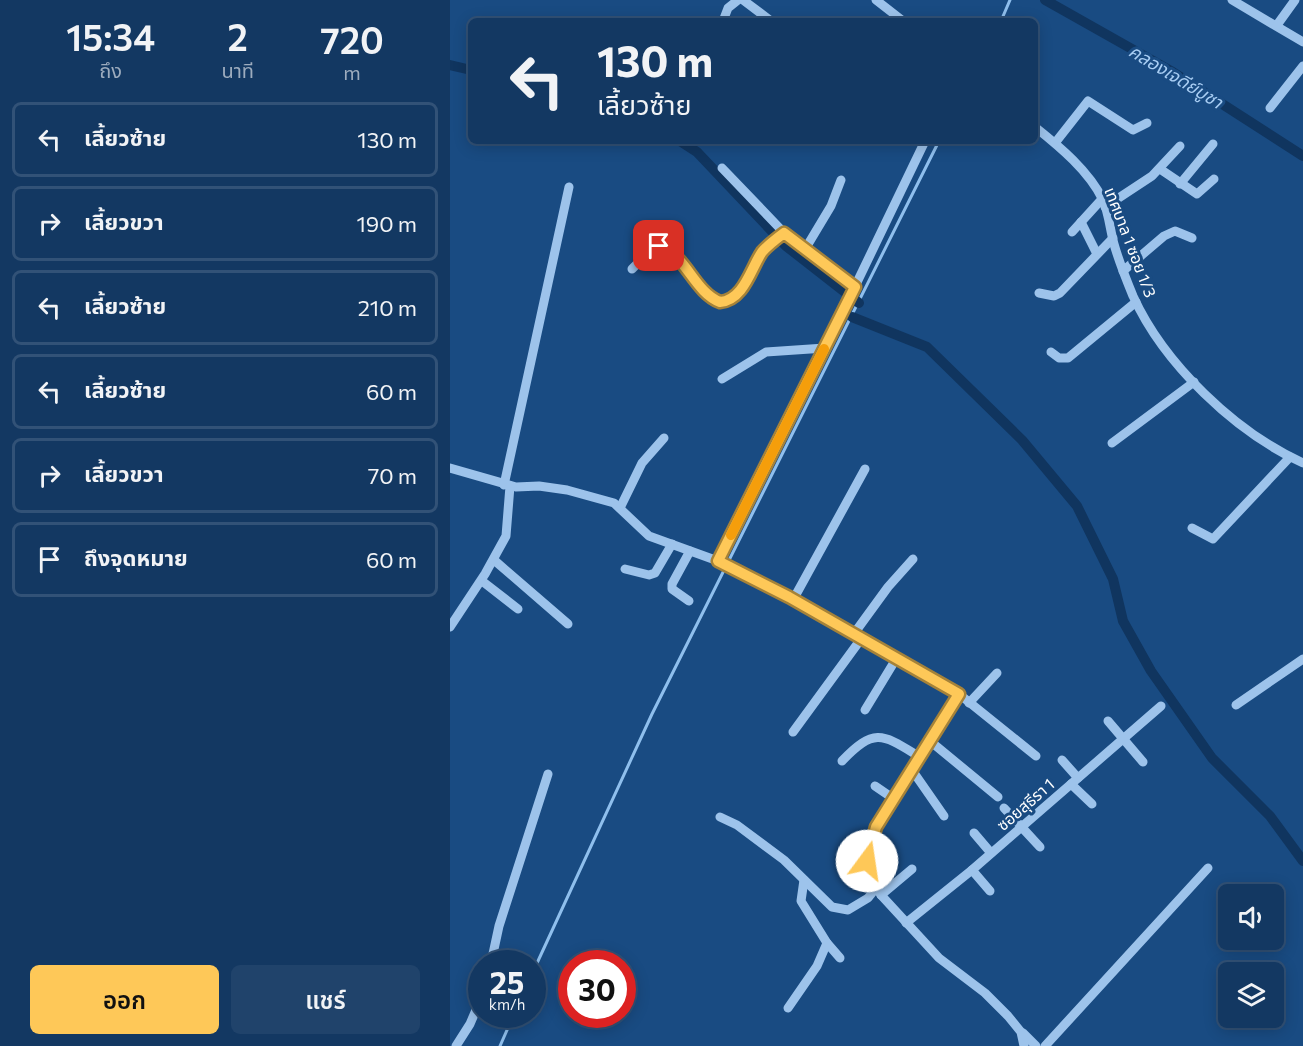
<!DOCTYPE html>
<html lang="th">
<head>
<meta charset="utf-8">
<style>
	:root { --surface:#133862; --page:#20436b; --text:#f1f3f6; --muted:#9dacbe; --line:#325277; --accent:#fec858 }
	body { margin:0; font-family:Commissioner,"Noto Sans Thai",sans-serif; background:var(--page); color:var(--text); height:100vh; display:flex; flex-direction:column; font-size:22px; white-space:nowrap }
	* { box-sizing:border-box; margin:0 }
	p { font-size:20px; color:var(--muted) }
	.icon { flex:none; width:33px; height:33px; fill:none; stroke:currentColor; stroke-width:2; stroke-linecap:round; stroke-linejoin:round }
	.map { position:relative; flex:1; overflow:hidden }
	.drawer { display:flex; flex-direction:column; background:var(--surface); width:450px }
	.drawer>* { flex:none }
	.top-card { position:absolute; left:18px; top:18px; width:570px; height:126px; border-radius:9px; box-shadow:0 3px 15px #0003,0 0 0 2px var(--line); background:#133862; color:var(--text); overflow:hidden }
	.fabs { position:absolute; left:768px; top:884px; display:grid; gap:12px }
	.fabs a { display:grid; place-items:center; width:66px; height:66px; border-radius:9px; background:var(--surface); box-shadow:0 3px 15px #0003,0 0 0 2px var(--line); font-size:30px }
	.speed { position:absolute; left:18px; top:950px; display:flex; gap:12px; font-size:30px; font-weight:700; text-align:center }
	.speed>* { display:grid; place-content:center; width:78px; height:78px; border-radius:50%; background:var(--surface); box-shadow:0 3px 15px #0003,0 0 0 2px var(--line); line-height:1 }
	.speed small { font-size:15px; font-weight:400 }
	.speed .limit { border:9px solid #d22; background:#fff; color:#111 }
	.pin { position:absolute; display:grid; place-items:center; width:51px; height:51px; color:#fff; margin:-26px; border-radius:12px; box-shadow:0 3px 9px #0006 }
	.me { position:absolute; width:66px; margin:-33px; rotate:14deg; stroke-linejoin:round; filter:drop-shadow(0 0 4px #0008) }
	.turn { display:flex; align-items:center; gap:21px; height:126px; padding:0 30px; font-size:27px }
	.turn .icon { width:78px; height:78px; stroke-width:2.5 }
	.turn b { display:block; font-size:42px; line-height:51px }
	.eta { display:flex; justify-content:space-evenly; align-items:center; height:102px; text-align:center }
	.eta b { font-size:36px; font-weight:600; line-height:42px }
	.action { display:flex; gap:12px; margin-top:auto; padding:12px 30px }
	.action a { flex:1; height:69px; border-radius:9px; background:var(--accent); color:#111; font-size:24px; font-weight:600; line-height:69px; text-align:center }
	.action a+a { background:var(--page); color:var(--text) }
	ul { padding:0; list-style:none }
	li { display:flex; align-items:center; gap:18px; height:75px; margin:0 12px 9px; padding:0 18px; border:3px solid var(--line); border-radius:9px }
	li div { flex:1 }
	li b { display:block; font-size:22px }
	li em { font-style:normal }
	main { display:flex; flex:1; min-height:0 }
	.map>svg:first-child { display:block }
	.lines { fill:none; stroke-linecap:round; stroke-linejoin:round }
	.stream { stroke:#8fbfed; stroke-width:3 }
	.canal { stroke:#10355f; stroke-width:10 }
	.minor { stroke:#9dc3eb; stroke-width:9 }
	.route-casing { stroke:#a58239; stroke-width:15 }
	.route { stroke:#fec858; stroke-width:10 }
	.slow { stroke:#f59e0b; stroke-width:10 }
	.labels { text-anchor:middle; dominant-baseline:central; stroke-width:6; stroke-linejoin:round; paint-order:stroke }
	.street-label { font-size:16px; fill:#fff; stroke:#194b82 }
	.water-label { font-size:18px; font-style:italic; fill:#a8cdf3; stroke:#194b82 }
</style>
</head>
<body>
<main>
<section class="drawer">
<div class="eta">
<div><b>15:34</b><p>ถึง</p></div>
<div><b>2</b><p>นาที</p></div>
<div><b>720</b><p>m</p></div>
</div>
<ul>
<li><svg class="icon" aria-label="left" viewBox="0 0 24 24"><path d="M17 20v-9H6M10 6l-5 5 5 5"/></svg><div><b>เลี้ยวซ้าย</b></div><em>130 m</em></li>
<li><svg class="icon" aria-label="right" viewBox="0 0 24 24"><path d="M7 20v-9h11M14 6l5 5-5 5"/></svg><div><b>เลี้ยวขวา</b></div><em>190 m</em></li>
<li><svg class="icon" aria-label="left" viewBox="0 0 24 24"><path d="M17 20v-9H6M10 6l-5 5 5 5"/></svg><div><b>เลี้ยวซ้าย</b></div><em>210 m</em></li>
<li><svg class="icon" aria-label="left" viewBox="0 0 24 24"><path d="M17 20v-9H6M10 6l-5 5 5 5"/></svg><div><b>เลี้ยวซ้าย</b></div><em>60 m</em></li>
<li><svg class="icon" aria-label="right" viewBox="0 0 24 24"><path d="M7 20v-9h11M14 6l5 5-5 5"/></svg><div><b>เลี้ยวขวา</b></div><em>70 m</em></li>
<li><svg class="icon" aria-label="arrive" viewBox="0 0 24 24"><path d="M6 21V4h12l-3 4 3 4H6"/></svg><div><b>ถึงจุดหมาย</b></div><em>60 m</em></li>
</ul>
<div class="action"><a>ออก</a><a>แชร์</a></div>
</section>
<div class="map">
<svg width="853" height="1046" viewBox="0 0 853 1046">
	<rect width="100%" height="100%" fill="#194b82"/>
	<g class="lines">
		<g class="stream">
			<polyline points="551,21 560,0"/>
			<polyline points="82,974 202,714 489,141"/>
			<polyline points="50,1046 64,1014"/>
		</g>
		<g class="canal">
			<polyline points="595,0 721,71 853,156"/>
			<polyline points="0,65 21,70"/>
			<polyline points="230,141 247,152 336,246 409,303"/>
			<polyline points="402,317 477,347 572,440 627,506 663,579 673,621 701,671 762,758 820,816 853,861"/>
		</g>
		<g class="minor">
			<polyline points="293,0 321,21"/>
			<polyline points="426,0 453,21"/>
			<polyline points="782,0 853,42"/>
			<polyline points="273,21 278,8 288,0"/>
			<polyline points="827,25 845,0"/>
			<polyline points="820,108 853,66"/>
			<path d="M585,127C610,147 639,171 653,200C659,214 660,230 664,244C669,262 676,279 683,296C714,364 785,432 853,463"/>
			<polyline points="605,143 638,101 683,130 697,123"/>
			<polyline points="272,168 340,239 405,287"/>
			<polyline points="710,169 747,194 764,179"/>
			<polyline points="730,184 763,144"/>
			<polyline points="655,207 702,176 730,146"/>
			<polyline points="631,222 647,254"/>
			<polyline points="622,232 652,199"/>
			<polyline points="354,251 381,206 391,180"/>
			<path d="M182,269L200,251L212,246C230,258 253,303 275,301L290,290L314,251L334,233"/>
			<polyline points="673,271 714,236 725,231 742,238"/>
			<polyline points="589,293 604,296 610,293 663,238"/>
			<polyline points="601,352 609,358 618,358 686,302"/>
			<polyline points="272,379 316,352 375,348"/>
			<polyline points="662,443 744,382"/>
			<polyline points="0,468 66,487 89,486 117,490 164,503 199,536 268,561 339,597 509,694 586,756"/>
			<polyline points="54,485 119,187"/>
			<polyline points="170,508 192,463 214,438"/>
			<polyline points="742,528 763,539 840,457"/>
			<polyline points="44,560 118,624"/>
			<polyline points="268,561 347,407 475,141"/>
			<polyline points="175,569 199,575 205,573 222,544"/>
			<polyline points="32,581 68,609"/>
			<polyline points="343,600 415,469"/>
			<polyline points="239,601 222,589 222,584 240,551"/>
			<polyline points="0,627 35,574 56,536 60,486"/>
			<polyline points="403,635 438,587 463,559"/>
			<polyline points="509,694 426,827 417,861 421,878 431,895 489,958 535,993 558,1016 571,1032 574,1046"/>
			<polyline points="519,703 547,673"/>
			<polyline points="786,705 853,659"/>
			<polyline points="415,710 446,659"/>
			<polyline points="658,721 693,762"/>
			<polyline points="343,732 411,639"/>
			<polyline points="480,741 548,797"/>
			<polyline points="612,760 628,778"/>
			<path d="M392,761C425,727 432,734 470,757"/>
			<polyline points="462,770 494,816"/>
			<polyline points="621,784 642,804"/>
			<polyline points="425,786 444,799"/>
			<polyline points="554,808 590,847"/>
			<polyline points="270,817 287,825 334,860 382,907 398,910 418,898 426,888"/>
			<polyline points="524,833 541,853"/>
			<polyline points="522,870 540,891"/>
			<polyline points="431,895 462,869"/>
			<polyline points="456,923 522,870 711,706"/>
			<polyline points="377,943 390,958"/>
			<polyline points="41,963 49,926 98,774"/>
			<polyline points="338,1008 367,966 377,943 351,901 354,880"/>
			<polyline points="573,1033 586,1046"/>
			<polyline points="6,1046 20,1024 32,996"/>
			<polyline points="595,1046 758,868"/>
		</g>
	</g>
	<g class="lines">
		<g class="route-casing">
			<path id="route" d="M209,246C235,253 244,292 270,302C294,300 301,268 312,252C318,245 326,239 334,233L405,287L268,561L339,597L509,694L426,827L417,861"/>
		</g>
		<use href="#route" class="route"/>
		<polyline class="slow" points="281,535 374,349"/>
	</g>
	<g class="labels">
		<g class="street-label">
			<text transform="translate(681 242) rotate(69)">เทศบาล 1 ซอย 1/3</text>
			<text transform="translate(575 804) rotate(-41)">ซอยสุธีรา 1</text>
		</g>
		<g class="water-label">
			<text transform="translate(726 76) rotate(31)">คลองเจดีย์บูชา</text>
		</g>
	</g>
</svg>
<div class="fabs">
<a><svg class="icon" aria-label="sound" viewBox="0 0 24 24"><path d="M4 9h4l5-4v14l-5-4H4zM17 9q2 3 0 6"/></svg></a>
<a><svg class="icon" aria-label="layers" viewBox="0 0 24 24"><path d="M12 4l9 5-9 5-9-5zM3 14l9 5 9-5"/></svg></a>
</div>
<div class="speed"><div>25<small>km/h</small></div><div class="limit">30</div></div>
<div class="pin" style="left:209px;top:246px;background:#d93025"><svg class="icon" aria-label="arrive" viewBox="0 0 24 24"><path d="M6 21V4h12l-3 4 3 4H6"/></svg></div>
<svg class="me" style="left:417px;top:861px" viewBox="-20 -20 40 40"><circle r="19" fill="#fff"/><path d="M0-13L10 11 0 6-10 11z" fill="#fec858"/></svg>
<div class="top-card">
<div class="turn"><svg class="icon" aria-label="left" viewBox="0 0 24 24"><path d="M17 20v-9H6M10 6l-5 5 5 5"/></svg><div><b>130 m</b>เลี้ยวซ้าย</div></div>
</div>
</div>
</main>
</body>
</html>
